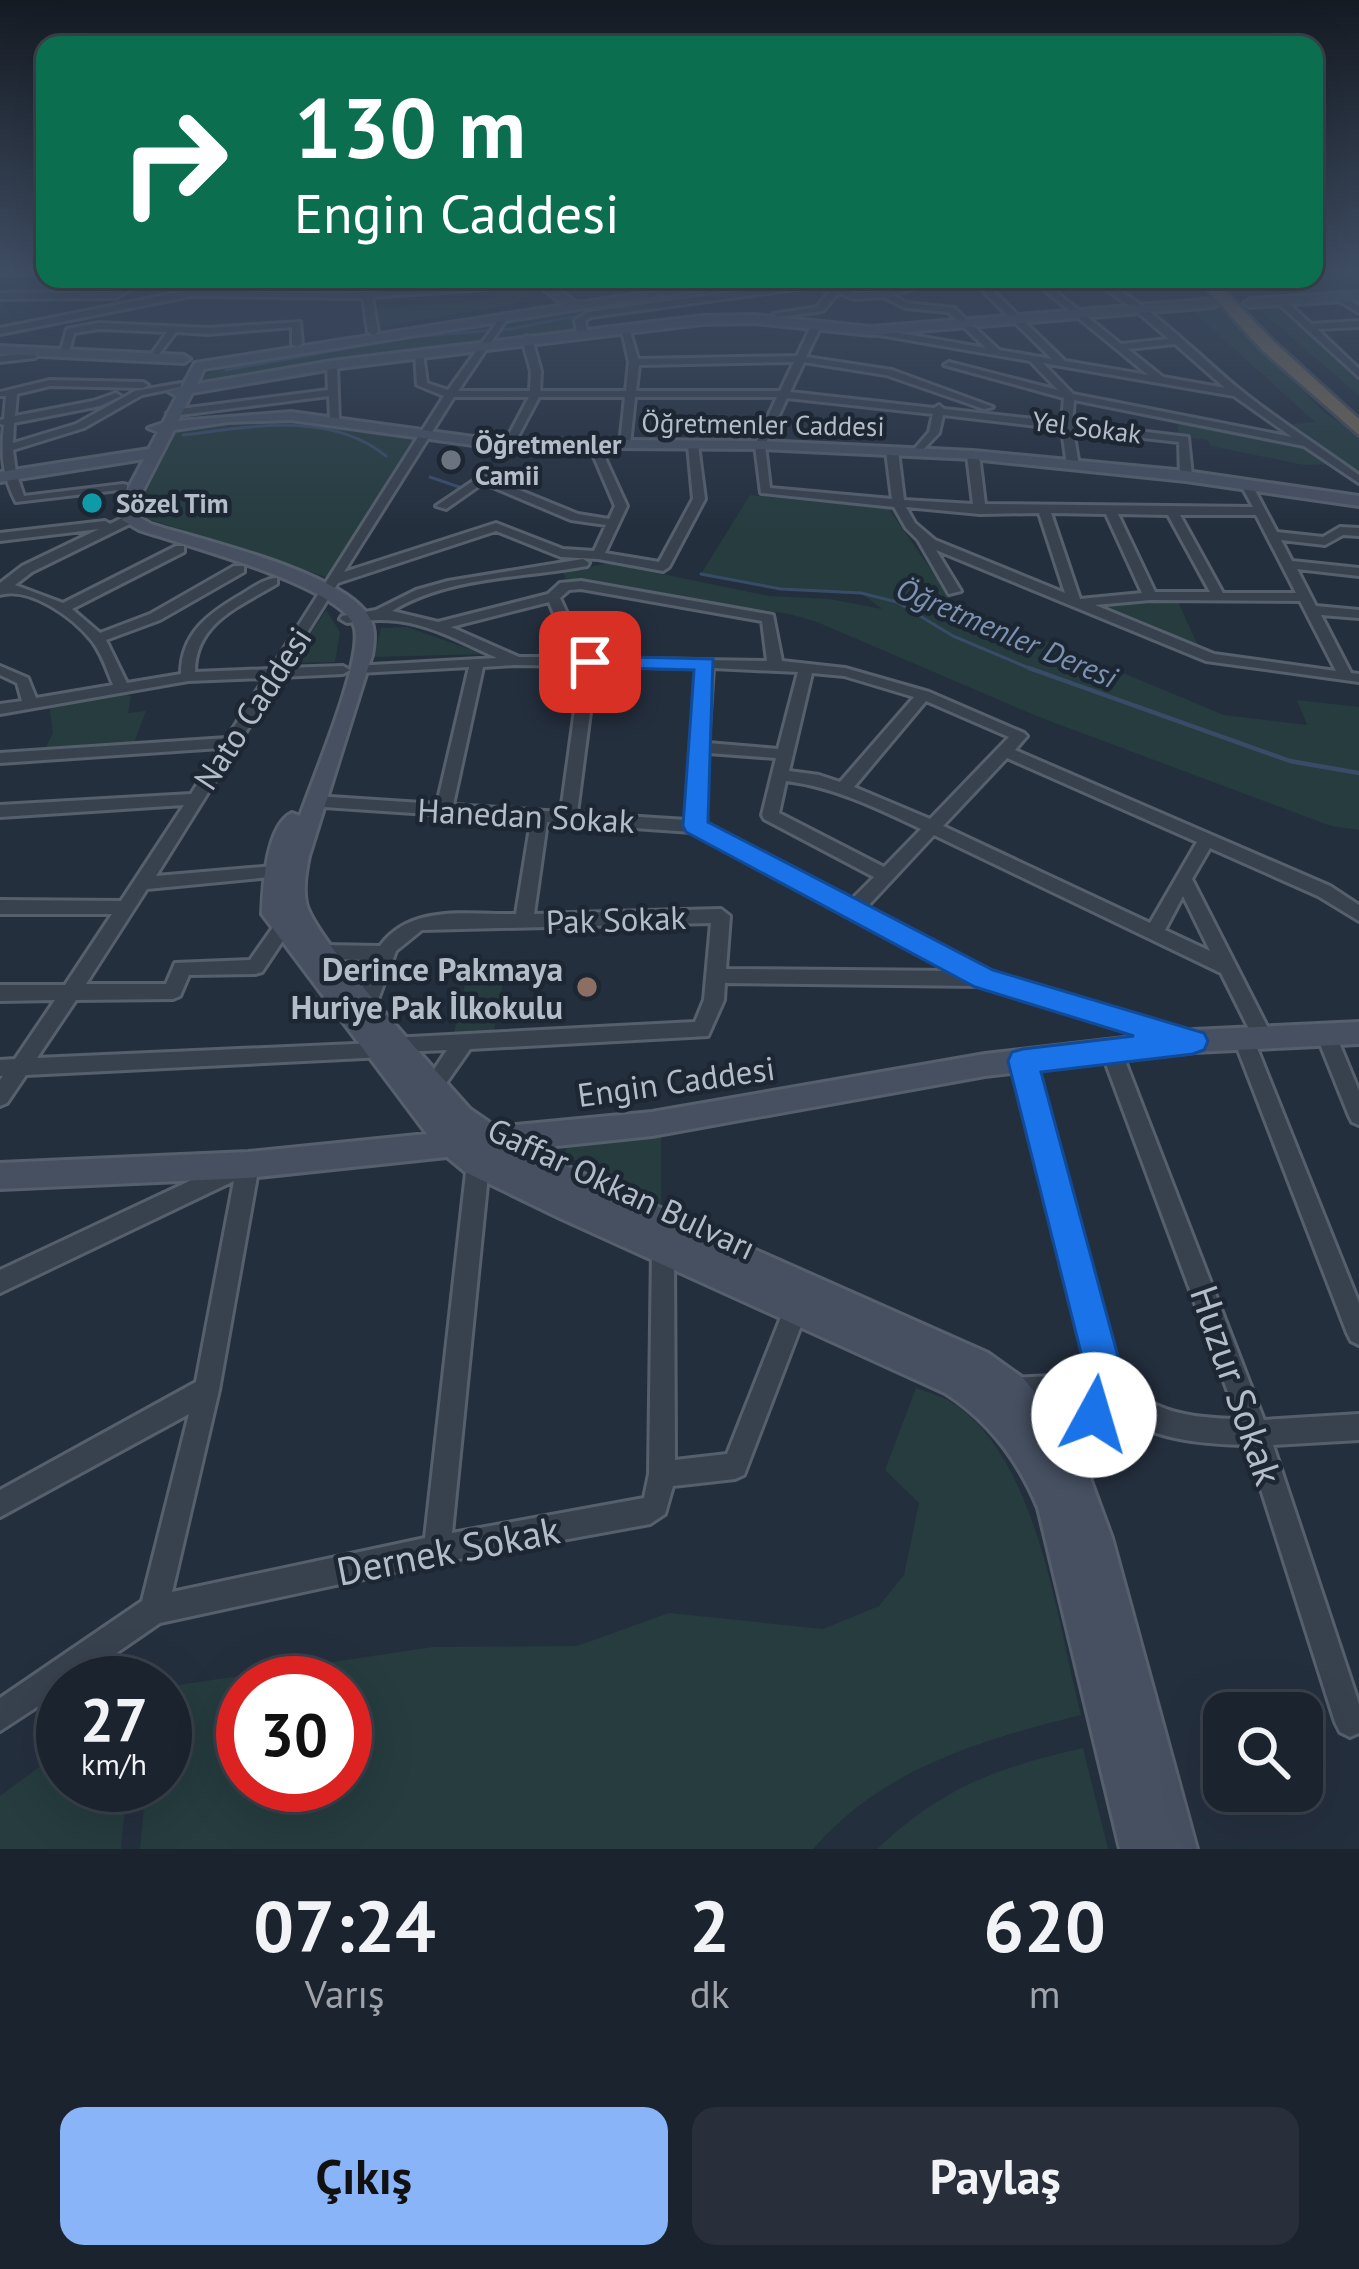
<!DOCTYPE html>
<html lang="tr">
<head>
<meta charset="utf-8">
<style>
	:root { --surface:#1b232e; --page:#282f3a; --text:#f1f3f6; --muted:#a0a4aa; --line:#39404a; --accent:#8ab4f8 }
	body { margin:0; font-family:"PT Sans",sans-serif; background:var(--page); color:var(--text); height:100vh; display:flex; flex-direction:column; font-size:45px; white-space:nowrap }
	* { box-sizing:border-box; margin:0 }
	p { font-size:39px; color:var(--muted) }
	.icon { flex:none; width:66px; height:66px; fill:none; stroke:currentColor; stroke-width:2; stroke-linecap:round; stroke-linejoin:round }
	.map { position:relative; height:1849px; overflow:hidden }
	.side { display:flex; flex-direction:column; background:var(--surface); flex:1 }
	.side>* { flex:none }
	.banner { position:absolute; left:36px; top:36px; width:1287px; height:252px; border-radius:24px; box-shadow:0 12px 48px #0002,0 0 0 3px var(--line); background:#0b6e4f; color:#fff; overflow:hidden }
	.tools { position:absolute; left:1203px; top:1692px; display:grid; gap:24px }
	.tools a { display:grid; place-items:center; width:120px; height:120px; border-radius:24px; background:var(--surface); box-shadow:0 12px 48px #0002,0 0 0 3px var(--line); font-size:60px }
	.speed { position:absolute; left:36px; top:1656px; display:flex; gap:24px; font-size:60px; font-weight:700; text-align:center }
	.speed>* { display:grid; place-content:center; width:156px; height:156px; border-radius:50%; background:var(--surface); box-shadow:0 12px 48px #0002,0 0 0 3px var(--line); line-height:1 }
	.speed small { font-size:30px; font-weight:400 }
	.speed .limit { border:18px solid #d22; background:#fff; color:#111 }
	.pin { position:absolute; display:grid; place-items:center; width:102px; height:102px; color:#fff; margin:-51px; border-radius:24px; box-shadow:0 6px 18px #0006 }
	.me { position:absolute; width:132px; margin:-66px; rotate:6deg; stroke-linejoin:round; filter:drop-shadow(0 0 9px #0008) }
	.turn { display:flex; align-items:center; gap:42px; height:252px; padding:0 60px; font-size:54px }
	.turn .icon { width:156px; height:156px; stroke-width:2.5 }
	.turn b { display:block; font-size:84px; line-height:102px }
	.eta { display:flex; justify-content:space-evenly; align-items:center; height:204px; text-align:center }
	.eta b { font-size:72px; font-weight:600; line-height:84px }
	.action { display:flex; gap:24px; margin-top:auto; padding:24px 60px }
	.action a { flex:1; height:138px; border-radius:24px; background:var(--accent); color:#111; font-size:48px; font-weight:600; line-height:138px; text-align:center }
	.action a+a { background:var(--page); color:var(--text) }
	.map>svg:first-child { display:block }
	.green { fill:#263c3f; fill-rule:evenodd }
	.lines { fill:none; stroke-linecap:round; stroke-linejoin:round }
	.stream-far1 { stroke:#394c67; stroke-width:3 }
	.stream { stroke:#394c67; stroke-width:4.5 }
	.street-casing { stroke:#565f6c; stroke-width:6 }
	.secondary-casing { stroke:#565f6c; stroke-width:6 }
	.highway-casing { stroke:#434c59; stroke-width:6 }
	.street { fill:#38414e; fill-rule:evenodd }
	.secondary { fill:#465061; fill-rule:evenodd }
	.highway { fill:#746855; fill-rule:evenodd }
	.route { fill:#1a73e8; stroke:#114b97; stroke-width:3 }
	.worship-dot { fill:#6b7280; stroke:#1d2633; stroke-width:4.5 }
	.culture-dot { fill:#0f9aa8; stroke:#1d2633; stroke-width:4.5 }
	.education-dot { fill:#8d6e63; stroke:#1d2633; stroke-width:4.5 }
	.labels { text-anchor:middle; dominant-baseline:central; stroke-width:9; stroke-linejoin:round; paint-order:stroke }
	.far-street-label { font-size:27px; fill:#b4bcc9; stroke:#1d2633 }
	.far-poi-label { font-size:27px; font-weight:bold; fill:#b4bcc9; stroke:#1d2633; text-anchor:start }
	.far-water-label { font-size:30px; font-style:italic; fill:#7c92b1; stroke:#1d2633 }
	.street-label { font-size:33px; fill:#b4bcc9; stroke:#1d2633 }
	.poi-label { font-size:33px; font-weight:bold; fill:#b4bcc9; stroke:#1d2633; text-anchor:end }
	.near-street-label { font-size:39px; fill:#b4bcc9; stroke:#1d2633 }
</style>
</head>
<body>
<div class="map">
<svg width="1359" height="1849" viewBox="0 0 1359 1849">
	<rect width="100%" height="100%" fill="#242f3e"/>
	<g class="green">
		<polygon points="238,279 350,285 531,279 375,292 218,292"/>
		<polygon points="530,285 529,298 512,305 373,328 369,309 494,299 495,288"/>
		<polygon points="732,286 744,291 585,315 576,321 575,330 493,340 506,319"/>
		<polygon points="1254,305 1282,307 1359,379 1359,396"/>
		<polygon points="1220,306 1326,414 1359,435 1359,477 1285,425 1315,422 1189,308"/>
		<polygon points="493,324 481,343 204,386 195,380 231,363"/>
		<polygon points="297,418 416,436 326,577 136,515 134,510 175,429"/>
		<polygon points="1178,421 1300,444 1329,464 1304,465 1211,446 1208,440 1178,436"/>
		<polygon points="750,495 889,509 954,603 1224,715 1307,725 1297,700 1359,707 1359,830 1331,826 1039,717 817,622 789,614 566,579 563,572 609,563 769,596 830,599 882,609 861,593 781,589 701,574"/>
		<polygon points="1175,595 1202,655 1076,604"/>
		<polygon points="326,610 340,632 335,662 292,663"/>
		<polygon points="407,627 483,654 374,657 381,628"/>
		<polygon points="125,694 131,697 128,713 146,711 134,743 44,751 53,733 49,705"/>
		<polygon points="505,970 494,1032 454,1033 468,971"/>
		<polygon points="661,1132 661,1204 563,1154 570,1144"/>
		<path d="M916,1388C927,1392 941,1396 951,1402C1038,1456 1057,1622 1081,1715C981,1740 883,1768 813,1849H140L146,1785H165V1687L433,1647L577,1646L669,1613L823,1629L879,1606L904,1575L919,1503L885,1470ZM243,1683H345V1785H243Z"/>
		<path d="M1083,1748L1108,1849H877C943,1787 996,1768 1083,1748Z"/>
		<polygon points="63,1749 63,1785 127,1785 121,1849 0,1849 0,1796"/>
	</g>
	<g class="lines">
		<g class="stream-far1">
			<polyline points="874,292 915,279"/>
			<polyline points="645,304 820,280 863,293"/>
			<polyline points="226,370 409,337 510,329 592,313"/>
			<path d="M183,435C250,427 330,410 386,456"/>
			<polyline points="430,477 462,488"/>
			<polyline points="701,574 781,589 861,593 897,602 953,636 1036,671"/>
		</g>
		<polyline class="stream" points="1029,668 1290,761 1359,773"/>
		<g class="street-casing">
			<g id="street">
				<rect x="0" y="270" width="45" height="4"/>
				<polygon points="139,279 149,279 116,298 0,299 0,293 114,292"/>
				<path d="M927,279L985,283L1065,361L1148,375L1031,279H1040L1121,344L1169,339L1134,309L1091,279C1123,279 1209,365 1238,388C1276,419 1319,446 1359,475V483L1304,446L1074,400L1072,423L1188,437L1192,476L1186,479L1180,476L1179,442L1073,430L1079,466L1073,469L1067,466L1062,429L943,415L939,433L917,456L911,453L929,432L933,414L787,398L765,445L770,488L892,499L886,451L892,448L898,451L904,500L973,504L967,455L973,452L979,455L985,504L1253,507L1240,483L1250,481L1277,532L1323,537L1340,527L1359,528V536L1343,535L1325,545L1281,540L1292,561L1359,568V576L1297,569L1316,606L1359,610V618L1321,615L1351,673L1359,674V682L1206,661L936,550L961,591L949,594L918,540L906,528L894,507L761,493L755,445L777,397H635L630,445L625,448L620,445L625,397H539L514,444L509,447L504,444L529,397H454L344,572L496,523L563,549L594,551L606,525L571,520L483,483L446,509L436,506L482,475L578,514L609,519L615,506L589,445L594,442L599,445L627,506L605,553L659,562L693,499L688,445L693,442L698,445L705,499L669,567L663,571L598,559L561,557L496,531L338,583L285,668L343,666L350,670L343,674L280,677L156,876L275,866L281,868L284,872L281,876L147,889L86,984H166L175,963L250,960L276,923H288L291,928L288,933L262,972L255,974L189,975L180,996L173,999L76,1000L37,1058L377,1043L384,1045L387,1051L384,1057L26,1075L7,1103L0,1106V1080L3,1076H0V1060L15,1059L55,1000L0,1001V985H65L112,914H0V900L121,901L184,805L0,817V805L191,794L220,748L0,763V753L227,738L265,678L188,681L0,714V704L22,701L17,683L0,675V666L28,678L36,698L113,685C107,670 102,654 92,641C74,618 30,586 0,595V583L22,566L99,529L0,541V533L105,521L110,524L126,516H134V522L32,572L15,585L63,603L176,546H184V552L72,609L100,633L150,614L234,566H244V572L160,620L106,640L127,683L181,674C181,633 209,613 242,594C254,587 263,579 277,578V584C240,606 195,623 195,672L271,669L444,396L417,385L415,352L423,354L427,383L448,390L503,314L508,317L458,391H530L531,371L522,339L527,336L532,339L541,371L540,391H626L629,362L621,326L629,328L638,359L797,356L811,326L816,323L821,326L806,357L892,370L993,407L984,409L886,375L804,362L790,392L934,408L939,405L944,409L1062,422L1064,398L944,365L949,362L1058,390L1030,361L868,333L871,328L986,348L948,312L905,308L884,297L854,299L838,293L823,311L778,317L773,314L817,307L831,290L819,286L591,317L585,321L587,333L582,336L577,333L575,320L589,312L820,280L855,293L885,291ZM933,283L979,287L1052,359L999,350L954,308L907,303L893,295ZM1175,344L1225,388L1163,377L1128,349ZM794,362L780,391H636L639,365ZM1043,363L1234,396L1292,437L1073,394ZM906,507L980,514L1039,513L1065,593L935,540L915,523ZM1051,513L1106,514L1142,593L1080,599ZM1118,514L1168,515L1210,592H1155ZM1180,515H1256L1296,593H1223ZM1150,600L1300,601L1336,671L1214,654L1095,605Z"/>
				<polygon points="537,280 540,285 372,297 378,332 373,335 368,332 363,298 191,296 0,334 0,328 191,290 339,294"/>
				<polygon points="1339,297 1345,297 1359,306 1359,313 1339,301"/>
				<polygon points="1279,300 1285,300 1311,324 1359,321 1359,327 1317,329 1359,369 1359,377 1279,304"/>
				<polygon points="300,322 302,344 297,347 292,344 292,327 208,334 176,332 154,361 149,358 167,332 99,329 74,333 68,355 60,353 67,329 99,323 208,328"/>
				<polygon points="32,353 37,356 35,358 0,362 0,356"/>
				<polygon points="332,362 337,365 339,422 330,420 329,396 172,416 167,413 172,410 328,390 327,365"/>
				<path d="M50,380L143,382L148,385L143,388L50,386L17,394L15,416L93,401L116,393L121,396L100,406L14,423L13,443L76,424L135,391L181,383V387L142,395L84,428L13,450L16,473L24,496L123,484L127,485V489L16,502C2,475 1,452 4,425L0,424V420L4,419L6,396H0V392Z"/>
				<path d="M583,559L589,563L587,566C524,578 449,576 392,611L438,622L548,594L560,583L581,581L773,615L782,661L845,668L929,692L1024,733L1027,736L1015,750L1330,886L1359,905V921L1318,896L1210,848L1192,879L1272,1036L1269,1042L1262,1044L1253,1038L1359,1303V1345L1351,1341L1347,1333L1233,1037L1236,1031L1243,1029L1250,1031L1221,973L934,835L866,908L991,973L1196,1034L1199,1040L1196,1046L1189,1048L982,986L725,983L724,1000L708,1036L470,1049L440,1092L433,1095L426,1092L423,1086L447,1050L399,1052L392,1050L389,1044L392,1038L695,1022L704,1000L711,923L422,930L396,951L376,1005L373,1010L366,1013L359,1010L356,1005L373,960L324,959L317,957L315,952L317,947L324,945L380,946C411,903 470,915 516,914L531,821L309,806L307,802L315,796L437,804L469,667L359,673L352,669L354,666L497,658C442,633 410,612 347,623L340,619L342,616L376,610L416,590L448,581ZM581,589L762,621L767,661L571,658L576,633L560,598L569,590ZM549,602L562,633L557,657H519L451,627ZM514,665L581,666L561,812L453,805L483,667ZM596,666L699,668L687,820L577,813ZM713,668L798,672L778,749L708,743ZM812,673L844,676L914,697L840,782L819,775L789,771ZM926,701L1009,737L930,819L854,787ZM708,753L776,758L762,815L764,819L874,877L851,900L703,823ZM1007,758L1197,842L1150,923L943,826ZM786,781C834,787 877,808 921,829L884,867L779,813ZM547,822L692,832L954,971L726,969L730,916L721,909L534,914ZM1183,896L1210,951L1165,930Z"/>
				<polygon points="1326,1026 1333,1028 1359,1091 1359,1125 1352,1122 1349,1116 1316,1034 1319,1028"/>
				<path d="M1112,1045L1119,1047L1122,1053L1264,1420L1359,1414V1440L1273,1445L1359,1704V1733L1350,1737L1340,1732L1335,1722L1247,1445C1202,1444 1145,1440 1111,1407L1080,1478L1071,1482L1062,1478L1058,1469L1089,1399L1011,1402L1002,1399L999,1390L1002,1381L1011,1378L1093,1374L1013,1062L1016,1056L1023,1054L1030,1056L1033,1062L1118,1379C1153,1413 1191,1418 1238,1419L1102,1053L1105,1047Z"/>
				<polygon points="479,1145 487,1148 490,1155 452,1533 644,1498 649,1474 652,1250 655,1242 663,1239 671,1242 674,1250 675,1460 727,1454 787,1302 795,1298 803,1302 807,1310 744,1475 735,1479 673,1486 665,1514 650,1524 437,1563 160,1623 73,1683 63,1683 63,1690 0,1731 0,1698 142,1601 189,1414 0,1517 0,1490 196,1382 234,1181 0,1293 0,1270 230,1162 248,1155 256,1158 259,1165 219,1390 172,1592 425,1538 468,1155 471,1148"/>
			</g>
		</g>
		<g class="secondary-casing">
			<g id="secondary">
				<path d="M539,279H551L553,286L577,303L740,279H769L204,369L197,384L332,361L702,316L754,315L871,327L1214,299L1220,303L1214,307L871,335L754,323L702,324L332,369L192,393L178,421L291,412L488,439L760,441L973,451L1186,471L1359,496V506L1186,481L973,459L760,449L488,447L291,420L228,422L174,430L136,504V515L151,524C203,540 332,570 365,611C376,624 375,639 372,655L309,856C306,871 303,887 306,903C315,941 438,1072 470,1109L496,1127L652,1112L985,1054L1194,1030L1359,1022V1044L1194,1052L985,1076L652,1136L528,1149L988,1353L1023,1378L1068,1433L1083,1459L1112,1538L1197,1849H1120L1038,1508C1018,1460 989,1421 945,1393L560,1218L465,1172L447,1157L248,1178L0,1189V1163L248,1152L427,1134L262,914C263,888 266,825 292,813L300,816C313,778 362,663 355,629C347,587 180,544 139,530L122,520L120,504L144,459L0,482V472L149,449L158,432L148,428L163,423L177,396L169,392L182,387L195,363L564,305L544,290Z"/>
				<polygon points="1359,292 1359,300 1250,307 1244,303 1250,299"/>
				<polygon points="0,346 184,355 190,359 184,363 0,354"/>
			</g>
		</g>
		<g class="highway-casing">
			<polygon id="highway" points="1197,279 1214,279 1274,342 1359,419 1359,435 1262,350"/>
		</g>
		<use href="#street" class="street"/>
		<use href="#secondary" class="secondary"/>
		<use href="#highway" class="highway"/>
	</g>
	<linearGradient id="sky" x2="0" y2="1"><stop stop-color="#141a22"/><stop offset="0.51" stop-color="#3f4d63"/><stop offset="1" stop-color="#3f4d63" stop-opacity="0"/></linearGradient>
	<rect width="1359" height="529" fill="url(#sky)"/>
	<polygon class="route" points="590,656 713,659 708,822 993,970 1204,1033 1208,1041 1204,1050 1193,1054 1041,1072 1126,1386 1108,1429 1094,1434 1081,1429 1075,1415 1089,1385 1008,1061 1012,1052 1023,1049 1134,1036 975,987 686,832 683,826 694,670 582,667 579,662"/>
	<circle class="worship-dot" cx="451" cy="460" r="12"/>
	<circle class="culture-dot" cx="92" cy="503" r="12"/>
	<circle class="education-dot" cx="587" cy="987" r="12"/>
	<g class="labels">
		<g class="far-street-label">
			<text transform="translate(763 424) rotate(1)">Öğretmenler Caddesi</text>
			<text transform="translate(1087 427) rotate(7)">Yel Sokak</text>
		</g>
		<g class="far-poi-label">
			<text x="475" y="444">Öğretmenler<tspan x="475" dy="31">Camii</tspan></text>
			<text x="116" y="503">Sözel Tim</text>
		</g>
		<g class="far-water-label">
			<text transform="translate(1007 632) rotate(23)">Öğretmenler Deresi</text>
		</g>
		<g class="street-label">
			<text transform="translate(252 708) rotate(-57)">Nato Caddesi</text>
			<text transform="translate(526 815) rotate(3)">Hanedan Sokak</text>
			<text transform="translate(616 919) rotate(-2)">Pak Sokak</text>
			<text transform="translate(676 1081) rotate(-8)">Engin Caddesi</text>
			<text transform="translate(622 1188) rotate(25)">Gaffar Okkan Bulvarı</text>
		</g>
		<g class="poi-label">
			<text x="563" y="968">Derince Pakmaya<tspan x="563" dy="38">Huriye Pak İlkokulu</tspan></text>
		</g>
		<g class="near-street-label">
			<text transform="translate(1237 1385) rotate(71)">Huzur Sokak</text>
			<text transform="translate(448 1550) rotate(-11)">Dernek Sokak</text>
		</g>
	</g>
</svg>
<div class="tools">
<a><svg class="icon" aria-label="search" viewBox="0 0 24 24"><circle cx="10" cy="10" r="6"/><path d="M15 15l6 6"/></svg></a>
</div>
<div class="speed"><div>27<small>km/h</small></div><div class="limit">30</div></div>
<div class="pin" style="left:590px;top:662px;background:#d93025"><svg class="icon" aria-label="arrive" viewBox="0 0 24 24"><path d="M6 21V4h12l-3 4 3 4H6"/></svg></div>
<svg class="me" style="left:1094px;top:1415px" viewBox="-20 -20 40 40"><circle r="19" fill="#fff"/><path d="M0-13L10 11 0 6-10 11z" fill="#1a73e8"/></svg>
<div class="banner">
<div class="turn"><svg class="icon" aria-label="right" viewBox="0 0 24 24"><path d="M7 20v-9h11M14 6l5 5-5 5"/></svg><div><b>130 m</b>Engin Caddesi</div></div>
</div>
</div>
<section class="side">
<div class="eta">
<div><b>07:24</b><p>Varış</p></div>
<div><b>2</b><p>dk</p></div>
<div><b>620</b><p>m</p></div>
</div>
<div class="action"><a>Çıkış</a><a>Paylaş</a></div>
</section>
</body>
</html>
